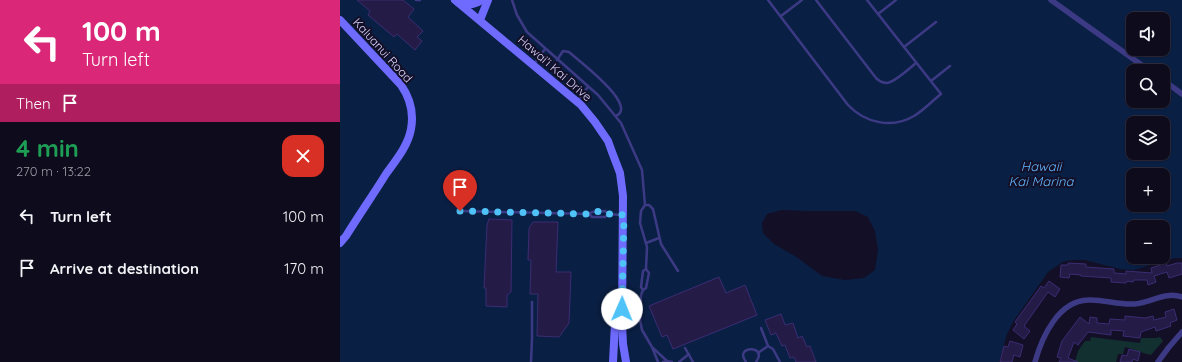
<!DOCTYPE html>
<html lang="en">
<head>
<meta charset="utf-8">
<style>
	:root { --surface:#0e0b1c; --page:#171425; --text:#f1f3f6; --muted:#9b9ba3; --line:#2e2b3b }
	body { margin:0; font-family:Quicksand,sans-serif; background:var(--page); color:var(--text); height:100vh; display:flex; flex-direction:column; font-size:15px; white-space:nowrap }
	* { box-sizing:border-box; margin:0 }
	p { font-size:13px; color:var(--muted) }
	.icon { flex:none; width:22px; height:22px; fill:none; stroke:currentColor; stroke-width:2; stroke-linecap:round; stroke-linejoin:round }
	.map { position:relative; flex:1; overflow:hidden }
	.drawer { display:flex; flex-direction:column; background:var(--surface); width:340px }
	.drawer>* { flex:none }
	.guide { background:#db2777; color:#fff; overflow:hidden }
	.fabs { position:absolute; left:786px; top:12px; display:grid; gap:8px }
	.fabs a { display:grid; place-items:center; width:44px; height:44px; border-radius:8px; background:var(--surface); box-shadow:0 1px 3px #0004,0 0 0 1px var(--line); font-size:20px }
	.pin { position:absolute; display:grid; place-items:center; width:34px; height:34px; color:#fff; margin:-41px -17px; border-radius:50% 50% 50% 0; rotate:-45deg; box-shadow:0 0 4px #0007 }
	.pin .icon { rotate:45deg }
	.me { position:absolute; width:44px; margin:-22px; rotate:1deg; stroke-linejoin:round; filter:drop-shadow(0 0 3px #0008) }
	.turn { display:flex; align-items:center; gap:14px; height:84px; padding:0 16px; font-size:18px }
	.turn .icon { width:52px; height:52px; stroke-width:2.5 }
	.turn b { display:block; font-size:28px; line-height:34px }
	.then { display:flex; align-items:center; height:38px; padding:0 16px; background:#0003; gap:8px; font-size:15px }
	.round { display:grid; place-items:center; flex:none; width:42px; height:42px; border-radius:12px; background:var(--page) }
	.head { display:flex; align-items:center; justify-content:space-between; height:68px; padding:0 16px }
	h1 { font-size:24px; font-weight:700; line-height:30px; color:#1e9e55 }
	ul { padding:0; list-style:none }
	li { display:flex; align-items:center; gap:12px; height:52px; padding:0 16px }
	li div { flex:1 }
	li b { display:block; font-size:15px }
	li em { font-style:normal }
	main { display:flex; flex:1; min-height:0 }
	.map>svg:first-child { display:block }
	.green { fill:#12302f }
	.water { fill:#0a1f44; fill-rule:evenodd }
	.building { fill:#241b47; stroke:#3b2d73 }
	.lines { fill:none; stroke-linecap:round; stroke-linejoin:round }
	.lane { stroke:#3d3a85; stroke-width:2.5 }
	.street { stroke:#3d3a85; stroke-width:5.5 }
	.secondary { stroke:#6f6bff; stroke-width:8 }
	.route { stroke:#4fc3f7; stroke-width:7; stroke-dasharray:0 12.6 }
	.labels { text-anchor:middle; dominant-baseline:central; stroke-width:4; stroke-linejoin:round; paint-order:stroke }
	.street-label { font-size:12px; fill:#d9d4ff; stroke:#130f26 }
	.water-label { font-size:13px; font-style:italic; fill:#62b6ff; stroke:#130f26 }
</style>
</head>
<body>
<main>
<section class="drawer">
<div class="guide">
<div class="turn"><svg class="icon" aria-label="left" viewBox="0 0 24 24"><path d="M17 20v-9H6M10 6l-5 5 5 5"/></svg><div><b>100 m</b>Turn left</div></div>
<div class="then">Then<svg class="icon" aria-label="arrive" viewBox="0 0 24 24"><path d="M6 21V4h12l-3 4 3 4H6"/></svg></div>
</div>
<div class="head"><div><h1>4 min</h1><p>270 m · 13:22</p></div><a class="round" style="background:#d93025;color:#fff"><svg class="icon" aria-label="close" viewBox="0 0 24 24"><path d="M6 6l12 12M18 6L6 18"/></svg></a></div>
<ul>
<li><svg class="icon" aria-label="left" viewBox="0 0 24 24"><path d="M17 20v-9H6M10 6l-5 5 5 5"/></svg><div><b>Turn left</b></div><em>100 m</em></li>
<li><svg class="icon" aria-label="arrive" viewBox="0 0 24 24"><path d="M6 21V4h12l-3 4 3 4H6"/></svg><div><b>Arrive at destination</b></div><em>170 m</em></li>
</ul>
</section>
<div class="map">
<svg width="842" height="362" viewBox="0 0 842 362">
	<rect width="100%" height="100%" fill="#130f26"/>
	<path class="green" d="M751,337L800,343L801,338H816L820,337L823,341L811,355C802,353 794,349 785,347L783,354H778L776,362H735L738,351L745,341H750Z"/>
	<path class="water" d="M0,0H842V258H835L794,270L780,269L745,260H734L726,261L721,263L708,272L673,322L667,334L659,362H0ZM793,19H823V49H793ZM793,71H823V101H793ZM793,123H823V153H793ZM793,175H823V205H793ZM442,210L466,211H515L528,217L535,231L538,250L535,270L524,278L505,280L482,276L458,258L434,244L423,233L422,223L427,214ZM793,227H823V257H793Z"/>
	<g class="building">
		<polygon points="17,0 63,0 74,9 68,17 83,31 77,37 82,41 75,50 57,34 54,37 28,15 30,11"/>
		<polygon points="149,219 172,220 171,292 167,295 167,307 146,306 146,288 144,288 147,225"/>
		<polygon points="193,222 218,222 216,272 231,272 229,323 219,337 197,336 198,294 190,294 191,260 188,260 189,228"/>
		<polygon points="728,263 746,264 746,267 774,269 774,273 786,274 786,271 812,273 811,268 826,263 827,266 837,263 842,263 842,274 829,278 827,272 814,276 816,282 808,285 807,280 794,280 793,282 787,281 786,283 771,282 771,278 741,276 741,275 730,274 729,278 720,277 721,265 728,265"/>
		<polygon points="379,277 386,293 405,285 417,315 333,349 327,335 322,337 309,306"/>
		<polygon points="709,281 720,289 715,297 708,292 684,326 690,331 684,339 673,330 677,324 675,322 701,286 704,288"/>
		<polygon points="834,309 837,320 830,323 831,326 816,331 815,327 801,332 800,338 783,336 784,331 771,330 771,335 748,332 738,345 734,342 728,358 738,362 719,362 721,358 717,357 722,341 740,317 749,324 750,317 757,318 757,323 769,324 770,319 785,320 785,316 805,318 813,316 814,320 826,317 825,312"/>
		<polygon points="441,314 445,325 453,323 458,338 462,336 467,347 470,346 476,362 456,362 454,357 450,358 445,345 442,346 436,333 431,335 425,320"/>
		<polygon points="670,341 683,345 680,357 674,355 672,362 660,362 664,346 668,347"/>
		<polygon points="789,349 800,352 798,361 793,359 792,362 780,362 782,355 787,356"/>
	</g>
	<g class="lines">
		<g class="lane">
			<polyline points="76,0 80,0"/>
			<polyline points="172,0 177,15 187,32 258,95 281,123 302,170 305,205 301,211 300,223 307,247 306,269 309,273 306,288 303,290 301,295 300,320 302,330 312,347 318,362"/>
			<path d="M428,0L508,105C525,123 552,129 574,116C584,110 592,101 601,94L527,0"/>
			<path d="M476,0L536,78C539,81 543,83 547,83C555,82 570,68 576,63"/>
			<polyline points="538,14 556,0"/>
			<polyline points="441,16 462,0"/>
			<polyline points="564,47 596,22"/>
			<path d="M217,60L223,51L229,52C238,60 299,106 276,116"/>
			<polyline points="194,64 205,49"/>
			<polyline points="591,81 610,66"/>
			<polyline points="237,101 248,87"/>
			<polyline points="305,205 309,205 313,209 321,244 338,271"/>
			<polyline points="120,211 249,214 252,212 265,211 269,214 281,215"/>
			<polyline points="249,214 252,217 265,217 269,214"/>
			<polyline points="306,243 319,238"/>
			<polyline points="303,290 301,287 303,271 306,269"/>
			<polyline points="428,346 433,349 440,362"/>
			<polyline points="313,348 327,361"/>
			<polyline points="345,348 353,362"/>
			<polyline points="418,353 428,346 421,328"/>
			<polyline points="191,362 192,338 192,302"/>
			<polyline points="323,362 327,361 332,362"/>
			<polyline points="339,362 349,354"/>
			<path d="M406,362C393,345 429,345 416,362"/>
		</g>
		<g class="street">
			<polyline points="711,0 810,71"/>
			<polyline points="823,80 842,94"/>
			<path d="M695,362C702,337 718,301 748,300C763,299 778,305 794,304C811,303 825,291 842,297"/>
			<polyline points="818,362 829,347 842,332"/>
		</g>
		<g class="secondary">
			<polyline points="115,0 241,105 255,122 268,141 272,152 280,173 283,196 282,324 283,344 286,362"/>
			<path d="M119,3C129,4 133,6 142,0"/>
			<path d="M0,20L61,85C70,98 74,113 71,129C68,146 56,160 46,174C33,195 19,215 6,236L0,243"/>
			<polyline points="140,20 148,0"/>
			<polyline points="273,362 275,323 279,306"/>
		</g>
	</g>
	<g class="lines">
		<polyline class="route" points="120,211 249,214 252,212 265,211 269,214 284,215 282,309"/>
	</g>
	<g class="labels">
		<g class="street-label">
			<text transform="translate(43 50) rotate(48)">Kaluanui Road</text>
			<text transform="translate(215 68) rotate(41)">Hawai’i Kai Drive</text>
		</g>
		<g class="water-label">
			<text x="701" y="166">Hawaii<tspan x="701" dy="15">Kai Marina</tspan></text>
		</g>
	</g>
</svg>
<div class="fabs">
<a><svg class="icon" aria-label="sound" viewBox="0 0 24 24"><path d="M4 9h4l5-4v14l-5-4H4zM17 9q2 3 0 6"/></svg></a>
<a><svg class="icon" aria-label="search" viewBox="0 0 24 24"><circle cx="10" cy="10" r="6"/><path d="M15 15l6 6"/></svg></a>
<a><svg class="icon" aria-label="layers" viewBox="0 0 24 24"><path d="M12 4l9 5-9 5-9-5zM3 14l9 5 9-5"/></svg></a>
<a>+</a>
<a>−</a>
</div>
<div class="pin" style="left:120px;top:211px;background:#d93025"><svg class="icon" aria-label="arrive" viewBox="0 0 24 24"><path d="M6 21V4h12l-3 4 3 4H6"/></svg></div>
<svg class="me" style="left:282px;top:309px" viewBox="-20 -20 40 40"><circle r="19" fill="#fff"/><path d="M0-13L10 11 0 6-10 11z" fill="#4fc3f7"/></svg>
</div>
</main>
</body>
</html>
